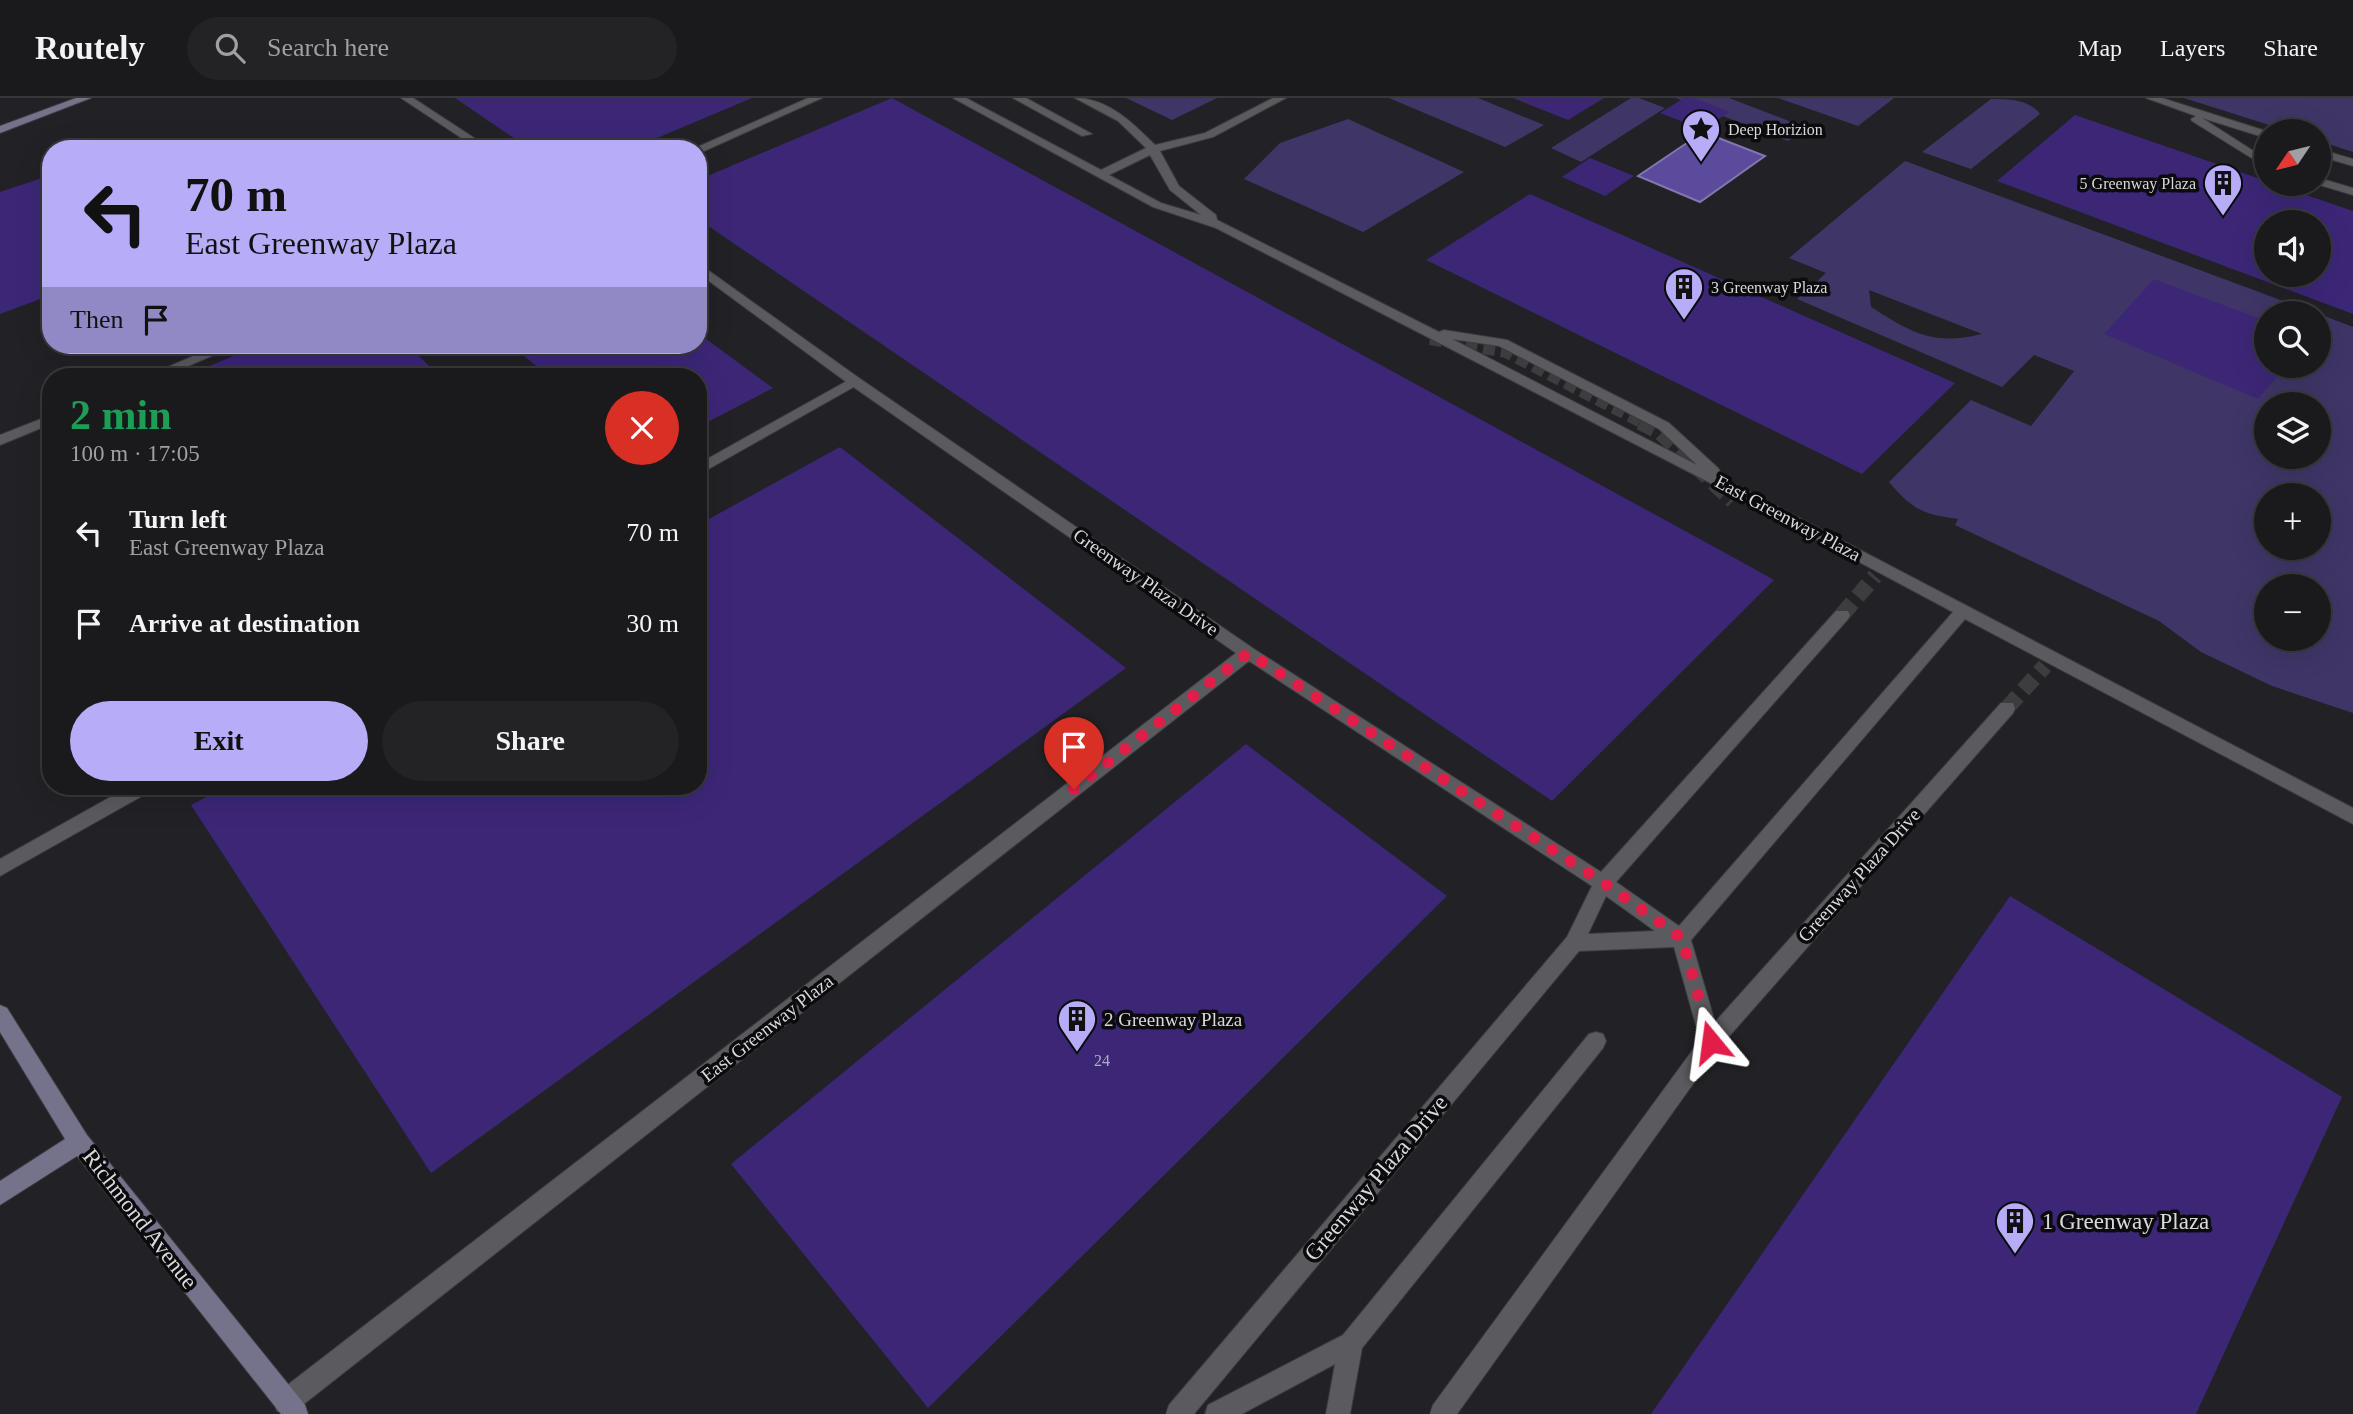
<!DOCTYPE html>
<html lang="en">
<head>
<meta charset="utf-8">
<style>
	:root { --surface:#1a191c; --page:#232225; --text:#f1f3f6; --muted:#9fa0a3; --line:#38383b; --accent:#b6acf8 }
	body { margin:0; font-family:"Times New Roman",serif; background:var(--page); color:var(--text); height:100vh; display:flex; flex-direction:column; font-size:26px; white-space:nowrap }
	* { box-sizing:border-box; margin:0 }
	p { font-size:23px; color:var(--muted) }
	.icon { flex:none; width:38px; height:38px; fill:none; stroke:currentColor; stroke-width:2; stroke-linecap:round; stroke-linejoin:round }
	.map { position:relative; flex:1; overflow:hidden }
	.panel { position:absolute; left:42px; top:270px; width:665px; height:427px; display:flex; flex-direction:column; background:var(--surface); border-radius:28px; box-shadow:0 7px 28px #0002,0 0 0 2px var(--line) }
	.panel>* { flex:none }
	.hud { position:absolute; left:42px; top:42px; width:665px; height:214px; border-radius:28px; box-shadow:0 7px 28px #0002,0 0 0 2px var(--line); background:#b6acf8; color:#111; overflow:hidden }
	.needle { width:46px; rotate:235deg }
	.tools { position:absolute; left:2254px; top:21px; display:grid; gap:14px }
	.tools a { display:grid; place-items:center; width:77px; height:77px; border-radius:50%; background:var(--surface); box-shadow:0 7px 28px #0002,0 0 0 2px var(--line); font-size:35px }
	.pin { position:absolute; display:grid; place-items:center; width:60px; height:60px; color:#fff; margin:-72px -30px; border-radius:50% 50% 50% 0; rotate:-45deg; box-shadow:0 0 7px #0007 }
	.pin .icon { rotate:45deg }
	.me { position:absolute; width:77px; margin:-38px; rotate:344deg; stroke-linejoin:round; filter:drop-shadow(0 0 5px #0008) }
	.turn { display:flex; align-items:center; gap:24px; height:147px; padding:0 28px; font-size:32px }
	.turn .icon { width:91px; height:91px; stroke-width:2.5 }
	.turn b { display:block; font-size:49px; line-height:60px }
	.then { display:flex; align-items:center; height:66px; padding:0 28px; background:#0003; gap:14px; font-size:26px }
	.round { display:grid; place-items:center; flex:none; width:74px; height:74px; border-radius:37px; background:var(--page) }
	.summary { display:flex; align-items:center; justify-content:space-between; height:119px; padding:0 28px }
	h1 { font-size:42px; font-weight:700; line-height:52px; color:#1e9e55 }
	.action { display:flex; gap:14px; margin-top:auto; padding:14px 28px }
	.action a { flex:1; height:80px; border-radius:42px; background:var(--accent); color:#111; font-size:28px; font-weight:700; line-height:80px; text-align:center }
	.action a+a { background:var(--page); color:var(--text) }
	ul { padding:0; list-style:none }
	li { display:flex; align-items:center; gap:21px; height:91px; padding:0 28px }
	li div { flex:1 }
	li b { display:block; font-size:26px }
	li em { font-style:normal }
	header { display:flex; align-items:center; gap:42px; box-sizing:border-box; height:98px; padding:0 35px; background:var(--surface); border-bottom:2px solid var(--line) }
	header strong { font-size:33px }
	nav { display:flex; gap:38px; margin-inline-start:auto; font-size:24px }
	.search { width:490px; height:63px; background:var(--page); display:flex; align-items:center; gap:18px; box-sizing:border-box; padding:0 24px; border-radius:38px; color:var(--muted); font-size:26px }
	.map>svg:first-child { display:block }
	.green { fill:#3f3667; fill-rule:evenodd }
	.water { fill:#5c4b9d; stroke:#8276b0; stroke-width:2 }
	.building { fill:#3c2777; fill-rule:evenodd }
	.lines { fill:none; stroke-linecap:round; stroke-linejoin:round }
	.street-tunnel-far1 { stroke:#3d3d40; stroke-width:12; stroke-dasharray:12 6; stroke-linecap:butt }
	.street-tunnel { stroke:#3d3d40; stroke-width:16; stroke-dasharray:16 8; stroke-linecap:butt }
	.lane-casing { stroke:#3c3c3f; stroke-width:2 }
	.street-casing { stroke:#3c3c3f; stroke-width:2 }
	.secondary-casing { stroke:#3c3c3f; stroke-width:2 }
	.lane { fill:#5b5b5f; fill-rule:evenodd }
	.street { fill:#5b5b5f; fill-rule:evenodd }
	.secondary { fill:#75728c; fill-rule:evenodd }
	.route { stroke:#e11d48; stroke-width:12; stroke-dasharray:0 21.6 }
	.labels { text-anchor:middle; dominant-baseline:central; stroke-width:7; stroke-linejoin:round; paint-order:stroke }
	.far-poi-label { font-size:16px; fill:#d9d9db; stroke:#0b0b0d; text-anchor:start }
	.number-label { font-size:16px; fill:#b2acc2 }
	.street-label { font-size:19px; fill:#d9d9db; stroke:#0b0b0d }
	.poi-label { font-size:19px; fill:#d9d9db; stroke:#0b0b0d; text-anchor:start }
	.near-street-label { font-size:23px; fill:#d9d9db; stroke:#0b0b0d }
	.near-poi-label { font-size:23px; fill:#d9d9db; stroke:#0b0b0d; text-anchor:start }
</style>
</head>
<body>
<header>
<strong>Routely</strong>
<div class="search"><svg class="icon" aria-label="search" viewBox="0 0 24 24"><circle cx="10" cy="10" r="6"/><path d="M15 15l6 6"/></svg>Search here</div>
<nav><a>Map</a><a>Layers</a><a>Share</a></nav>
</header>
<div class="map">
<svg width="2353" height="1316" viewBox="0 0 2353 1316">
	<rect width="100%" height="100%" fill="#222125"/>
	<g class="green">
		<polygon points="1126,0 1217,0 1172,22"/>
		<polygon points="1389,0 1478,0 1544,27 1505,49"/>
		<polygon points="1631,0 1639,0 1665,10 1581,64 1551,50"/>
		<polygon points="1676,0 1729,0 1807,30 1788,43"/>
		<polygon points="1778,0 1894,0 1858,28"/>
		<polygon points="2184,0 2353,0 2353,54 2319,43 2319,33 2288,33"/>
		<path d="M1991,1C2008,1 2029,1 2040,16L1971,71L1922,54Z"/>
		<polygon points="1348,21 1464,74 1363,134 1244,81 1280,45"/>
		<path d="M1905,63L2316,215H2266V268H2319V216L2353,229V615L2272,588L2201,554L2159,523L1955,427L1958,421C1922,416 1913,412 1889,384L1971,302L2031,328L2074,273L2034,257L2002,289L1797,201L1826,175L1789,160ZM1869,192L1982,236C1933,248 1912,235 1871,209ZM2266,306H2319V359H2266ZM2266,397H2319V450H2266ZM2266,488H2319V541H2266Z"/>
	</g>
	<polygon class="water" points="1703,34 1765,58 1700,104 1638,78"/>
	<g class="building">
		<polygon points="455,0 752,0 631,51 530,51"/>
		<polygon points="892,0 1740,463 1774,482 1552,703 698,121 698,82"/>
		<polygon points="1513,0 1604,0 1568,22"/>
		<polygon points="1684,0 1694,0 1730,14 1702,31 1660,15"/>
		<path d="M2075,17L2266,83V86H2274L2353,113V216L1997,83ZM2266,124H2319V177H2266Z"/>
		<polygon points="159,40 171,51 129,51 129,50"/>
		<polygon points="1590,60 1634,78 1605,98 1562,79"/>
		<polygon points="51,77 51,197 0,216 0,94"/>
		<polygon points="1530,96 1955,285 1862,376 1426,162"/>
		<polygon points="2154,181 2266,223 2266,268 2286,268 2258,301 2104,236"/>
		<polygon points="698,235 773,290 698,329 698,278 548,278 511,247 698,247"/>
		<polygon points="260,247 407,247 440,278 185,278"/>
		<polygon points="840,349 1126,570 431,1075 191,707 227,688 698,688 698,427"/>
		<polygon points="1246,646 1447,798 928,1310 731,1066"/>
		<polygon points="2010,798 2342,999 2196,1316 1651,1316"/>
	</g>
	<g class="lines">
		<polyline class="street-tunnel-far1" points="1430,241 1506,254 1643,325"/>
		<g class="street-tunnel">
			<polyline points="1640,324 1660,334 1733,403"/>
			<polyline points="1842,517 1875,478"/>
			<polyline points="2007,610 2045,568"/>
		</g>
		<g class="lane-casing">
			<g id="lane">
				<polygon points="1013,0 1026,0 1092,36 1082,38"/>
				<polygon points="854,279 861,283 859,286 698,377 698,366"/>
				<polygon points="130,688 154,688 151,693 0,778 0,761"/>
			</g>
		</g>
		<g class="street-casing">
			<g id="street">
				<polygon points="401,0 413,0 491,51 478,51"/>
				<polygon points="808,0 822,0 702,54 698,55 698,51 693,51"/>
				<path d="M953,0H966L1101,72L1146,50L1118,23L1075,0C1108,0 1133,25 1155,47L1205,35L1273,0H1286L1213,39L1160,53L1179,88L1216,117L1217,122L1439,234L1444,232L1507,242L1669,325L1718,370L1720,373L1717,377L2353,710V726L1965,521L1691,842L1715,924L2001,605H2013L2015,610L2013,615L1718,951L1457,1316H1430L1433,1307L1700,942L1674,849L1579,853L1194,1316H1166L1169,1307L1567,839L1592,788L1249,563L295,1313L286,1316L277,1313L274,1304L277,1295L1236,555L849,286L698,175V165L859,280L1254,551L1601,774L1836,513H1848L1850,517L1848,521L1616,784L1679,828L1953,514L1726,393L1216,130L1153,109ZM1150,57L1170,92L1201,117L1161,105L1109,77ZM1452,241L1499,248L1659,331L1697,367ZM1606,798L1655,833L1588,836Z"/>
				<polygon points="2146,0 2162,0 2266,33 2266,40 2202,20 2266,61 2266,69 2192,23 2191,21 2196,18"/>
				<polygon points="2319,51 2353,61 2353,68 2319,58"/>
				<polygon points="2319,80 2353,90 2353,97 2316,86 2319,86"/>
				<polygon points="219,247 237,247 165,278 147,278"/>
				<polygon points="51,317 51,326 0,347 0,337"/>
				<polygon points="1596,934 1603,936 1606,943 1603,950 1362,1250 1350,1316 1326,1316 1335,1266 1242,1316 1205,1316 1208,1307 1343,1237 1589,936"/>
			</g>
		</g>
		<g class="secondary-casing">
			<g id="secondary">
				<polygon points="76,0 91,0 0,35 0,28"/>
				<polygon points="0,907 7,910 87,1037 305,1307 308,1316 281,1316 77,1058 0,1107 0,1083 65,1041 0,934"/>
			</g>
		</g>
		<use href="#lane" class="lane"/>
		<use href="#street" class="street"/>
		<use href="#secondary" class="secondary"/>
	</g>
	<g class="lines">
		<polyline class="route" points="1074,691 1248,555 1604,785 1682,840 1711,944"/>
	</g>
	<defs>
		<g id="sight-pin" transform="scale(2.0125)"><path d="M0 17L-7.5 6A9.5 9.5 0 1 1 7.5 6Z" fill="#b6acf8" stroke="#0b0b0d"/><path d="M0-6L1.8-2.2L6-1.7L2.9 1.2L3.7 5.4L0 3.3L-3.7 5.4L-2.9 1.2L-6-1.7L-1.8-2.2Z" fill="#111"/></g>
		<g id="building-pin" transform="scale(2.0125)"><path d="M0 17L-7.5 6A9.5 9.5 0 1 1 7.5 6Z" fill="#b6acf8" stroke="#0b0b0d"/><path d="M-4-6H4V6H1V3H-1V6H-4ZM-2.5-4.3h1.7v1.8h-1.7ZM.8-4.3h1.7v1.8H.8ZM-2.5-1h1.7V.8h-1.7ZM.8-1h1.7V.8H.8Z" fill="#111"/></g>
	</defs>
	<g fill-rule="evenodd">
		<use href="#sight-pin" x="1701" y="31"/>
		<use href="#building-pin" x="2223" y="85"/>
		<use href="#building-pin" x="1684" y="189"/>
		<use href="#building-pin" x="1077" y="921"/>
		<use href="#building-pin" x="2015" y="1123"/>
	</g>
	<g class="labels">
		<g class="far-poi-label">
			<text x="1728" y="31">Deep Horizion</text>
			<text x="2196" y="85" text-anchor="end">5 Greenway Plaza</text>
			<text x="1711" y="189">3 Greenway Plaza</text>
		</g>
		<g class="number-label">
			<text x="1102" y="962">24</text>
		</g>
		<g class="street-label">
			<text transform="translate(1788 420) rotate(28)">East Greenway Plaza</text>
			<text transform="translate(1146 484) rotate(35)">Greenway Plaza Drive</text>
			<text transform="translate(1859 777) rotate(-48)">Greenway Plaza Drive</text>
			<text transform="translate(767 930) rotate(-38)">East Greenway Plaza</text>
		</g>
		<g class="poi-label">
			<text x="1104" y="921">2 Greenway Plaza</text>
		</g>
		<g class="near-street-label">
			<text transform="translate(1376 1080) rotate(-50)">Greenway Plaza Drive</text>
			<text transform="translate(140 1121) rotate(52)">Richmond Avenue</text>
		</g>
		<g class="near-poi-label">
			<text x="2042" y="1123">1 Greenway Plaza</text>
		</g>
	</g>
</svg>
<div class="tools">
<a><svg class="needle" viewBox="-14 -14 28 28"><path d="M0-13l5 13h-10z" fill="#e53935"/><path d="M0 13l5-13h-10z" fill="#9fa0a3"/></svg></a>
<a><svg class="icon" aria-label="sound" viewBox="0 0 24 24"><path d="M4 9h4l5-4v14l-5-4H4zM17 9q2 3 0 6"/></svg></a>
<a><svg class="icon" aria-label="search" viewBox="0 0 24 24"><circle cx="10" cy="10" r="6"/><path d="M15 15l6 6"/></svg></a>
<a><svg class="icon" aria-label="layers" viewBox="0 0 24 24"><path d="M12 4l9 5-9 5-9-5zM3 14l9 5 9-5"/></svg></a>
<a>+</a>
<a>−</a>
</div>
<div class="pin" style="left:1074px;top:691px;background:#d93025"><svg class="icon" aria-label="arrive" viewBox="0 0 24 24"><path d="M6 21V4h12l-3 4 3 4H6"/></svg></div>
<svg class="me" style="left:1711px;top:944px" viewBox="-20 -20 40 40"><path d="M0-17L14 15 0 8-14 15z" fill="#e11d48" stroke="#fff" stroke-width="4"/></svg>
<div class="hud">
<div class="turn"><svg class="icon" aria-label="left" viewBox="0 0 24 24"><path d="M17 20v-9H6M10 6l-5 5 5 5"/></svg><div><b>70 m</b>East Greenway Plaza</div></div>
<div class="then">Then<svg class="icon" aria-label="arrive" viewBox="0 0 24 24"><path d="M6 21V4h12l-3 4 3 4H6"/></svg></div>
</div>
<section class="panel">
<div class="summary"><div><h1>2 min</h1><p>100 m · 17:05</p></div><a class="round" style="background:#d93025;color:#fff"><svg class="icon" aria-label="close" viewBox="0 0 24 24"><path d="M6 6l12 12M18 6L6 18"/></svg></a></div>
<ul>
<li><svg class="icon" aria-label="left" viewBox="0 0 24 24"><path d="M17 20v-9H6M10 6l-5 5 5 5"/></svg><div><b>Turn left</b><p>East Greenway Plaza</p></div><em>70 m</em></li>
<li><svg class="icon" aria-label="arrive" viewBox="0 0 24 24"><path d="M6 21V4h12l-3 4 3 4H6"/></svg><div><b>Arrive at destination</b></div><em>30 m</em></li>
</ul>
<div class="action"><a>Exit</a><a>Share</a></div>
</section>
</div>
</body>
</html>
